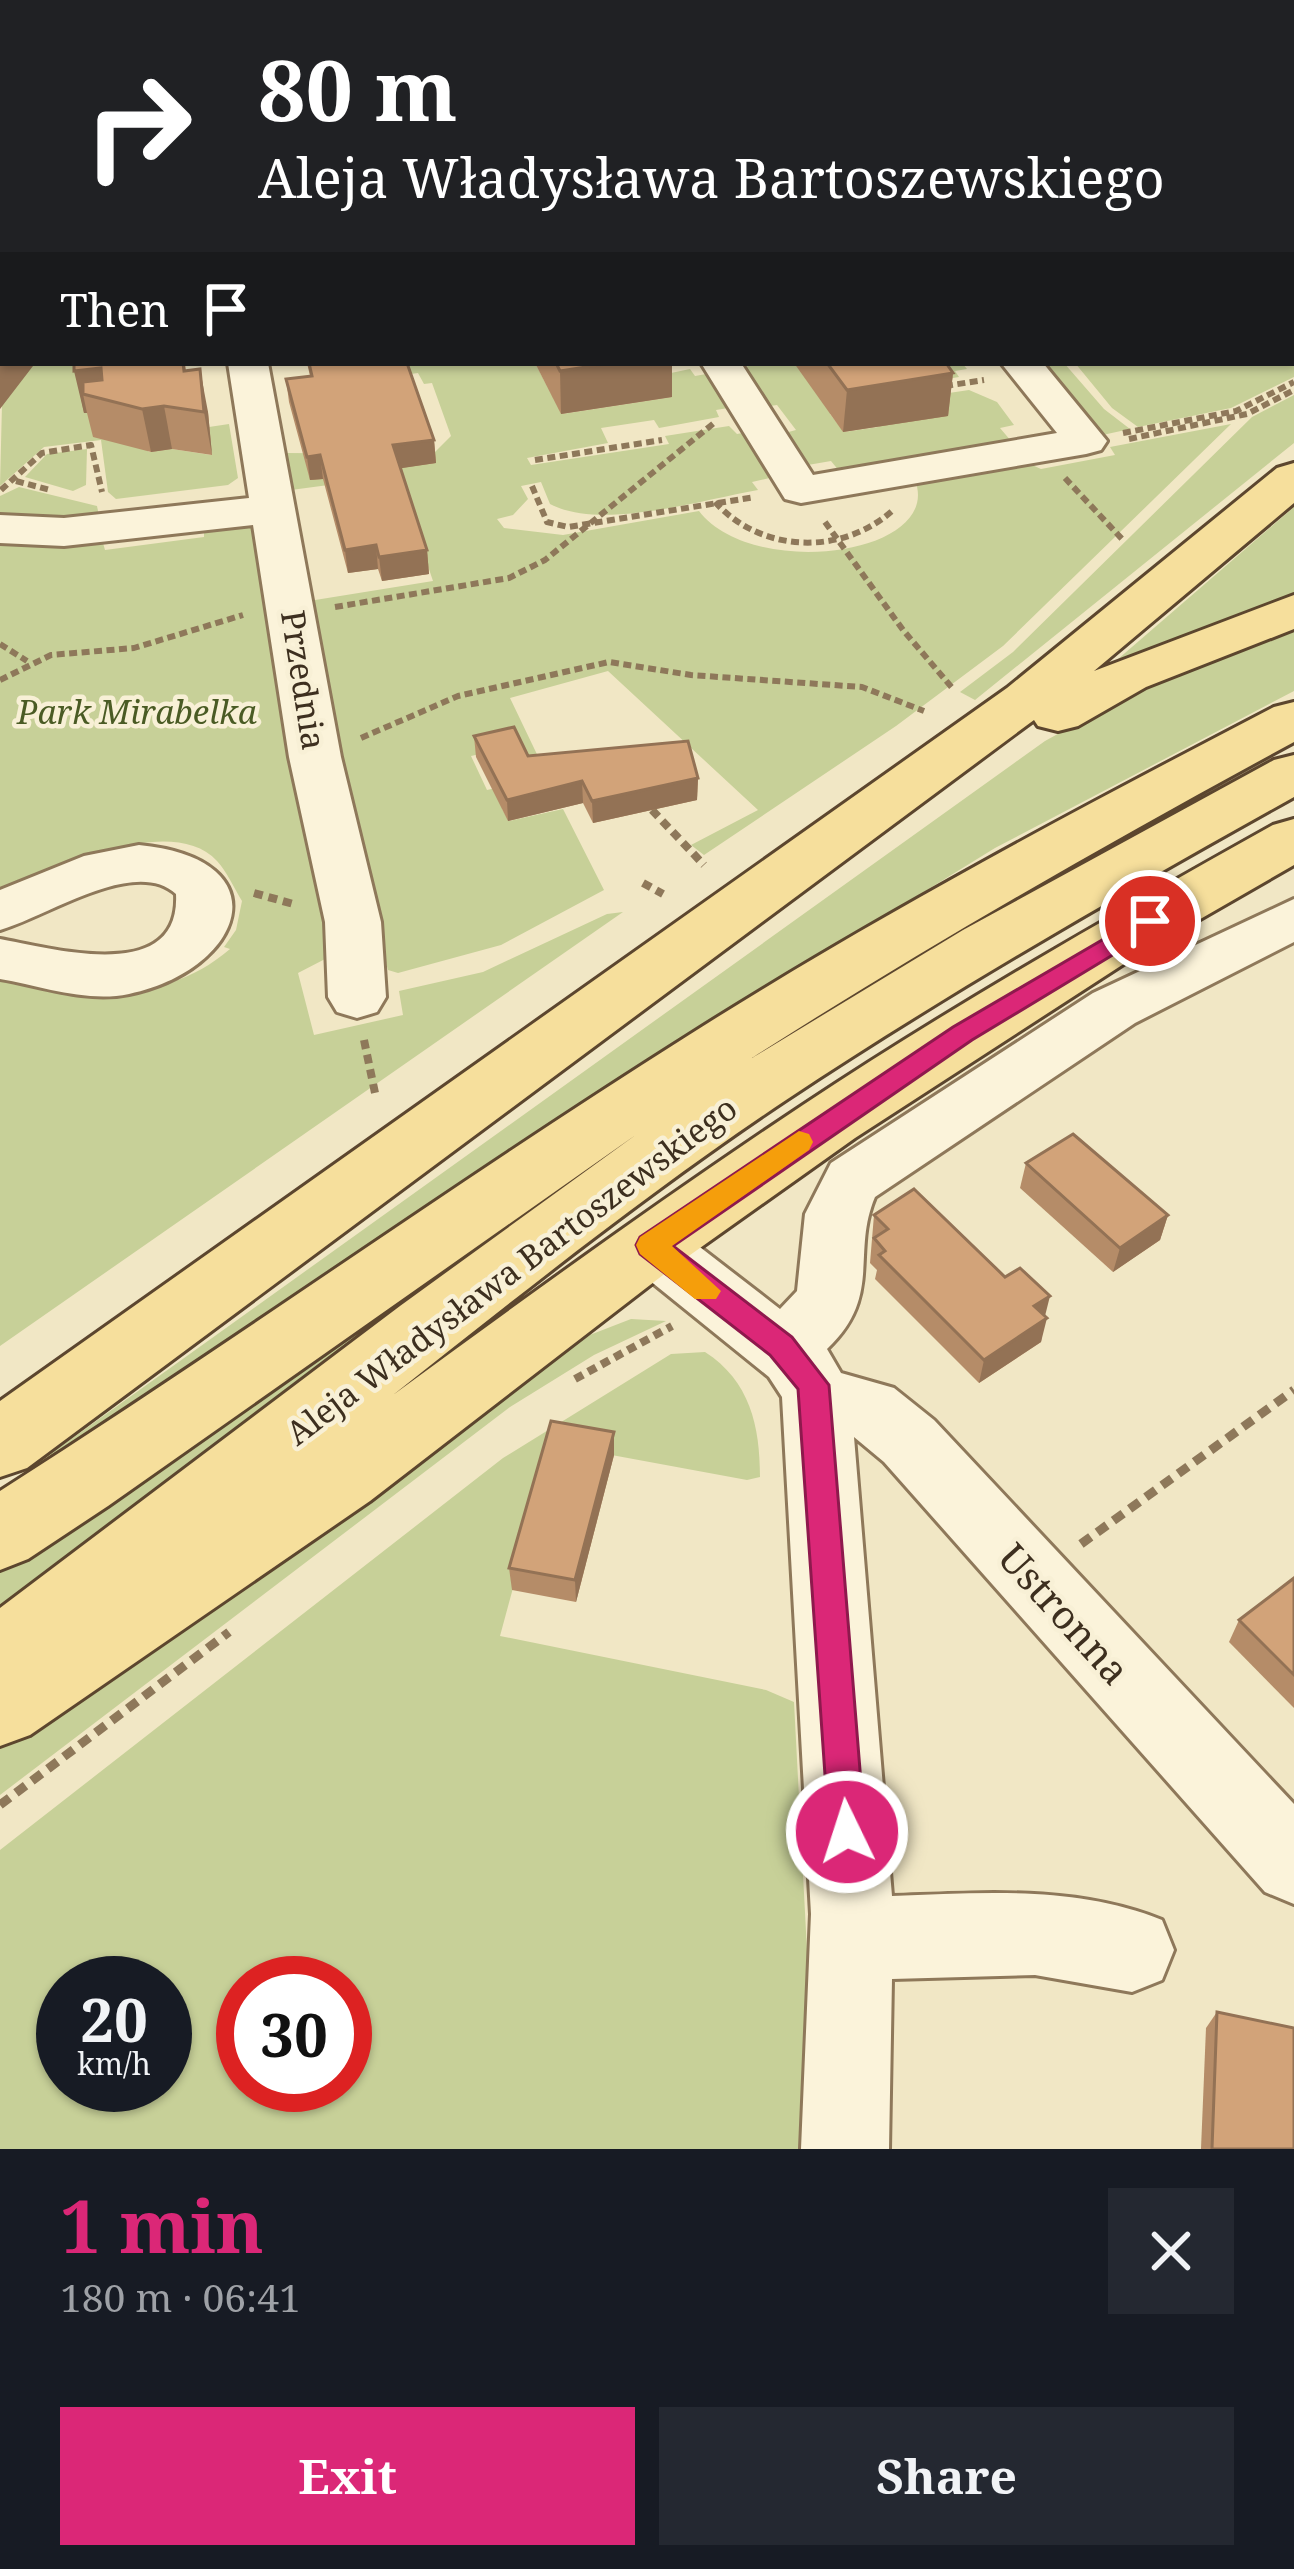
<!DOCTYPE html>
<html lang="en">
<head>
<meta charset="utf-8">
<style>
	:root { --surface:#171b24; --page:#242831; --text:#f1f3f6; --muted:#9ea1a6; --accent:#db2777 }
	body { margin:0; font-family:"Noto Serif",serif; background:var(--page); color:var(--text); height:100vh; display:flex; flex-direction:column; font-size:45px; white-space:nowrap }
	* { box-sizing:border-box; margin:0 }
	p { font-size:39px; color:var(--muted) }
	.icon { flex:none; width:66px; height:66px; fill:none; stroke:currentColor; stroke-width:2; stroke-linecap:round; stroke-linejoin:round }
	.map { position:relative; height:2149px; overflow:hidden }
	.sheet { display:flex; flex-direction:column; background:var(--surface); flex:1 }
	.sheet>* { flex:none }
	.top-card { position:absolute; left:0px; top:0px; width:1296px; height:366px; box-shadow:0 3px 9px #0004; background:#202124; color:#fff; overflow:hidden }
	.speed { position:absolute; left:36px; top:1956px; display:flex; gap:24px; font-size:60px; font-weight:700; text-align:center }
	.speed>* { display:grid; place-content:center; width:156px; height:156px; border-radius:50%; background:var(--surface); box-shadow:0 3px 9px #0004; line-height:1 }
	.speed small { font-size:30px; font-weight:400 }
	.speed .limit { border:18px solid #d22; background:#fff; color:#111 }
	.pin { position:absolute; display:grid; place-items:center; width:102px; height:102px; color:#fff; margin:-51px; border:6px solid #fff; border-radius:50%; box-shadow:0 3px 12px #0007 }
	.me { position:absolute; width:132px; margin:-66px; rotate:356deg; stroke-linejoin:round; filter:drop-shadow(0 0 9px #0008) }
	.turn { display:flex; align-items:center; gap:42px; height:252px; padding:0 60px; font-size:54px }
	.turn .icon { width:156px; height:156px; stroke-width:2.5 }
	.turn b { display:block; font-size:84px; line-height:102px }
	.then { display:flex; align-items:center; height:114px; padding:0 60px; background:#0003; gap:24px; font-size:45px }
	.round { display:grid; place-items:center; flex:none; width:126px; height:126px; border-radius:0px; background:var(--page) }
	.head { display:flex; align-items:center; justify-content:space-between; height:204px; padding:0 60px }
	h1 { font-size:72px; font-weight:700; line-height:90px; color:var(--accent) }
	.button { display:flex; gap:24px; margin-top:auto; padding:24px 60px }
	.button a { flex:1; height:138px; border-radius:0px; background:var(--accent); color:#fff; font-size:48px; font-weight:700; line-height:138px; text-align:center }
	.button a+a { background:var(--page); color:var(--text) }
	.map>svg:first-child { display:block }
	.green { fill:#c7d098; fill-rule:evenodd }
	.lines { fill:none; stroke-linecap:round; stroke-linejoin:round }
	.minor-casing { stroke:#8e785a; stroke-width:6 }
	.major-casing { stroke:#5c462e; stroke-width:6 }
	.path-far3 { stroke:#8e785a; stroke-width:4.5; stroke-dasharray:6 3; stroke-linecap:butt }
	.path-far2 { stroke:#8e785a; stroke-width:6; stroke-dasharray:8 4.5; stroke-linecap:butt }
	.path-far1 { stroke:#8e785a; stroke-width:8; stroke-dasharray:9 6; stroke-linecap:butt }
	.path { stroke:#8e785a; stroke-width:9; stroke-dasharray:12 8; stroke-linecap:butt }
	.minor { fill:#fbf3da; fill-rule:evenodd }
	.major { fill:#f6df9c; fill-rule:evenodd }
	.wall { fill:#b58c68 }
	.shaded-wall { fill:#937255 }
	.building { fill:#d2a379; stroke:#937255; stroke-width:3 }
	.route { fill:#db2777; stroke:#8e194d; stroke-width:3 }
	.slow { fill:#f59e0b }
	.labels { text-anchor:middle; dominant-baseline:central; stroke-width:9; stroke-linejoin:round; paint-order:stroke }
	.street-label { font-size:33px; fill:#3d2f1f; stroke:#f8f0d6 }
	.park-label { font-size:33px; font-style:italic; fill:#4a5b24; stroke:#f8f0d6 }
	.near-street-label { font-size:39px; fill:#3d2f1f; stroke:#f8f0d6 }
</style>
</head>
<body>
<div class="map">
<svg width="1294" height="2149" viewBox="0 0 1294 2149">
	<rect width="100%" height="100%" fill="#f1e7c5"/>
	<g class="green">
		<polygon points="1294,291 1294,377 1231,408 1138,427 1112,408 1075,363 1293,363"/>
		<polygon points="3,363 84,363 110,410 149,452 172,449 211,455 209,427 229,424 238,478 228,485 116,499 108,492 101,440 44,447 0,486"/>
		<path d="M339,363H535L562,414L672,397L666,384L652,377L690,369L695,376L712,373L734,407L716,410L719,417L659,428L654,420L601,428L608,443L527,458L531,465L669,444L665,436L729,426L737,434L753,431L783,475L752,482L758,490C701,500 601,531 550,504L541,482L521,486L528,499L513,515L497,519L504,528L563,535L699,511C753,581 944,555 915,480L1021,460L1041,469L1115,455L1110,447L1231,424L1003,646L896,726L704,855L691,845L758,810L608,671L510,698L556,794L502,809L509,821L563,809L604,890L501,945L398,973L388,970L339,793L309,601L433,581L401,486L366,480L291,490L285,453L433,454L451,436L432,383L424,384L418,373L345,383ZM515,746L530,780L487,790L471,756Z"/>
		<polygon points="756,363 962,363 967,369 955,371 959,377 923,383 830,414 844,432 878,427 922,397 969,390 997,402 1014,425 1000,428 1017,448 844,477 831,461 802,466 781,434 796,430 777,405 763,407 740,369"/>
		<polygon points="1036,363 1064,363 1104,409 1130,429 1098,436"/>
		<polygon points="1294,395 1294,443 975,700 960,692 1013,652 1252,417"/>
		<polygon points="87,449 86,485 73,491 25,477 47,454"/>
		<polygon points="19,487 97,506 100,521 0,520 0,496"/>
		<polygon points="1294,507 1294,599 1103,672"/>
		<path d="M258,522L322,839L327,958L298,973L314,1035L403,1015L399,991L483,972L607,914L623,912L0,1346V979C83,990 160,1009 230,949L224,947L236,930L242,901C234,888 227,872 217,861C172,812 50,869 0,889V538L101,536L105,550L204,537V523Z"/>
		<polygon points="1294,628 1294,691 995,848 622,1078 0,1496 0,1490 1045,741 1134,692"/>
		<polygon points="446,1262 458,1272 0,1620 0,1569"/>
		<polygon points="631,1319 666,1321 594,1355 510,1407 0,1795 0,1749 348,1516 582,1338"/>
		<path d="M705,1352C750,1381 760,1426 760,1477L747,1480L552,1444L500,1636L766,1690L794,1702L809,1989L807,2149H0V1850L503,1458L671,1354ZM63,1983H165V2085H63ZM243,1983H345V2085H243Z"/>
	</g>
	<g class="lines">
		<g class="minor-casing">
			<g id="minor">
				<rect x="172" y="0" width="32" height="3"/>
				<polygon points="477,0 509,0 511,3 479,3"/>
				<rect x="1293" y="59" width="1" height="20"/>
				<polygon points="0,142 3,143 3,187 0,186"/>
				<polygon points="228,363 268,363 341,757 381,922 386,997 377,1012 357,1018 337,1012 328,997 325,922 289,757 253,525 64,546 0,543 0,515 64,518 249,498"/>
				<polygon points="701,363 741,363 813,475 1057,433 1001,363 1043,363 1107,441 1101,450 1086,454 801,503 785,499"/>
				<path d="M139,845C284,859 244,970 129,994C87,1003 41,986 0,979V939C51,948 181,986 176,894C135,856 46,917 0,930V890L84,856Z"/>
				<path d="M1294,899V942L1135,1023L875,1197C851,1254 883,1296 827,1349L841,1373L894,1388L934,1420L1294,1804V1904L1265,1892L884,1462L854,1437L892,1896C983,1893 1075,1885 1162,1920L1174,1950L1162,1980L1132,1992L1035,1975L892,1979L889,2149H801L811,1914L782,1397L769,1377L628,1263L619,1245L628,1227L651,1219L674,1227L780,1309L797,1291L805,1214L831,1163L1093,993Z"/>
			</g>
		</g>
		<g class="major-casing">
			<g id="major">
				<polygon points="999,0 1035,0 1037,3 1001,3"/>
				<polygon points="1071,0 1106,0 1108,3 1073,3"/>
				<rect x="1293" y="151" width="1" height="24"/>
				<rect x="1293" y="212" width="1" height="24"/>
				<polygon points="1294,463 1294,503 1094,671 1294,595 1294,629 1146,687 1078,726 1058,731 1038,726 1034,720 27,1468 0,1477 0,1401 1007,688 1277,468"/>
				<path d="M1294,702V742C1110,842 928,945 752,1058L963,930L1274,760L1294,755V797C1122,893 950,991 786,1100C650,1191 522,1293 393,1395C528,1296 663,1198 803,1105C955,1004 1114,914 1273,825L1294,819V865L1136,956L855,1138L676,1265L370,1501L30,1735L0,1746V1608L400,1306L637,1134L108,1506L28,1559L0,1570V1491C232,1343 456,1182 689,1035C878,915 1076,810 1274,707Z"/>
			</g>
		</g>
		<g class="path-far3">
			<polyline points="825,0 829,3"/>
			<polyline points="16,3 37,0"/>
			<polyline points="532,3 554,0"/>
		</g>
		<g class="path-far2">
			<polyline points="945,386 984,380"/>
			<polyline points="1123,433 1236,411 1294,382"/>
			<polyline points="1129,439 1247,414 1294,390"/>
			<polyline points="535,460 662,440"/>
			<polyline points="1065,478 1122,539"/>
			<polyline points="16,481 50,490"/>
			<polyline points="532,486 547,522 568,527 755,497"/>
			<polyline points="1,490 42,453 91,445 102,492"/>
			<path d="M715,502C761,553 841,556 892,511"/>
			<polyline points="825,522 903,630 954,690"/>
			<polyline points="335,607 509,578 545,560 714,423"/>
			<polyline points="0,644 27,661"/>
			<polyline points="0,680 51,655 134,648 243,615"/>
			<polyline points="361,738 458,696 609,662 691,675 862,687 924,711"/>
		</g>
		<g class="path-far1">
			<polyline points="652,810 704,865"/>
			<polyline points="643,883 663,894"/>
			<polyline points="254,893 297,905"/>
			<polyline points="364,1040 375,1093"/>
			<polyline points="575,1379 672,1326"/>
		</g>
		<g class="path">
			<polyline points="1081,1544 1294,1390"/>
			<polyline points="0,1805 229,1632"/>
		</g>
		<use href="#minor" class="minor"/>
		<use href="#major" class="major"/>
	</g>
	<g class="wall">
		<polygon points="74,363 185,363 186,371 208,412 212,455 172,449 151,452 93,437 87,413 84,413"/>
		<polygon points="307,363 407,363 434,440 436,463 401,468 427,550 429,574 382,581 378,569 348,573 323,479 310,480 289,402 286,379 310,376"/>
		<polygon points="535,363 672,363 672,397 561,414"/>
		<polygon points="794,363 946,363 953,373 948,416 843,432"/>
		<polygon points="474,736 528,756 698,778 697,800 593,823 583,803 508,821 476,757"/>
		<polygon points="1026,1163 1168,1215 1160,1240 1113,1272 1020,1188"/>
		<polygon points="874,1215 1045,1316 1041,1342 979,1383 875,1279 877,1270 870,1263"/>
		<polygon points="614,1432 614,1455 576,1602 512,1590 509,1568"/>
		<polygon points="1294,1578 1294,1708 1229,1642 1239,1620"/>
		<polygon points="1217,2012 1294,2149 1201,2149 1206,2028"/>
	</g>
	<g class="shaded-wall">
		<polygon points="3,352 3,363 33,363 33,366 0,409 0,355"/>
		<polygon points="612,363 672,363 672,397 561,414 560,371"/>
		<polygon points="101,368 108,401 83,394 87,413 84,413 74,371"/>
		<polygon points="200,369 208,412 212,455 204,412"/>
		<polygon points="953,373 948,416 843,432 847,390"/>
		<polygon points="164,406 172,449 151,452 142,409"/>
		<polygon points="434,440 436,463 396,469 393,445"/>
		<polygon points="320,455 323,479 310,480 307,457"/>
		<polygon points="376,545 378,569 348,573 345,550"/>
		<polygon points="427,550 429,574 382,581 379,557"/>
		<polygon points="698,778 697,800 593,823 592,801"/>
		<polygon points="582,781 583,803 508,821 507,800"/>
		<polygon points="1168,1215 1160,1240 1113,1272 1120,1248"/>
		<polygon points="1050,1296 1044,1320 1034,1306"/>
		<polygon points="1047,1318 1041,1342 979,1383 984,1360"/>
		<polygon points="614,1432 614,1455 576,1602 575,1580"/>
	</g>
	<g class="building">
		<polygon points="273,0 324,0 325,3 274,3"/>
		<polygon points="354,0 458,0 460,3 356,3"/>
		<polygon points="569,0 736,0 738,3 571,3"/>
		<polygon points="0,324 3,324 3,352 0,355"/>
		<polygon points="74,363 183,363 184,371 200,369 204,412 164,406 142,409 83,394 83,382 102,380 101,368 74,371"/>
		<polygon points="309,363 407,363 434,440 393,445 427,550 379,557 376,545 345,550 320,455 307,457 286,379 312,376"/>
		<polygon points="556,363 612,363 560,371"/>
		<polygon points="827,363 946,363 953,373 847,390"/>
		<polygon points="514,727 528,756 688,741 698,778 592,801 582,781 507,800 474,736"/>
		<polygon points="1073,1134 1168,1215 1120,1248 1026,1163"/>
		<polygon points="914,1189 1005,1277 1020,1268 1050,1296 1034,1306 1047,1318 984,1360 879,1255 885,1251 874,1238 888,1229 874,1215"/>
		<polygon points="551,1421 614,1432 575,1580 509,1568"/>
		<polygon points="1294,1578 1294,1675 1239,1620"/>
		<polygon points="1217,2012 1294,2028 1294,2149 1212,2149"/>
	</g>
	<polygon class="route" points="1150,912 1159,914 1163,921 1159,927 972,1040 673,1246 792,1337 829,1385 865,1832 860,1845 847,1850 834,1845 829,1832 798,1389 770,1355 640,1254 636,1245 640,1237 953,1027"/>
	<polygon class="slow" points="799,1131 809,1134 813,1142 809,1150 672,1246 721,1291 716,1299 695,1299 640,1254 636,1245 640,1237"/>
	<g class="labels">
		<g class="street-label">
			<text transform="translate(304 680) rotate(81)">Przednia</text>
			<text transform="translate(511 1270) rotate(-37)">Aleja Władysława Bartoszewskiego</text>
		</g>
		<g class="park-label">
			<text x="137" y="711">Park Mirabelka</text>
		</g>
		<g class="near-street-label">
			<text transform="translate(1065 1613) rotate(48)">Ustronna</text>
		</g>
	</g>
</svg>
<div class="speed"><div>20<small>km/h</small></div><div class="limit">30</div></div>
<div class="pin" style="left:1150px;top:921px;background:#d93025"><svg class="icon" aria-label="arrive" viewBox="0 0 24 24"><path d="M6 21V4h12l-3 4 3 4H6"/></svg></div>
<svg class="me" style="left:847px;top:1832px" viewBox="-20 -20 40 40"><circle r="17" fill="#db2777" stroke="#fff" stroke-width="3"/><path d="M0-11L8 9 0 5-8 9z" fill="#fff"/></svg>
<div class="top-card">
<div class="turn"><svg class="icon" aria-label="right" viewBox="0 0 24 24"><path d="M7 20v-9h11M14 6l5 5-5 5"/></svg><div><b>80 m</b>Aleja Władysława Bartoszewskiego</div></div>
<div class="then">Then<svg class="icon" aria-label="arrive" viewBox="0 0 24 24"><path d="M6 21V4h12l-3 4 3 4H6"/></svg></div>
</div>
</div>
<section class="sheet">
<div class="head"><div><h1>1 min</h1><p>180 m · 06:41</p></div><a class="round"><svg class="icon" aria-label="close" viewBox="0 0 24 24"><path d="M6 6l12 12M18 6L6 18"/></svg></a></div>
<div class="button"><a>Exit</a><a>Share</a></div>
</section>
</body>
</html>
